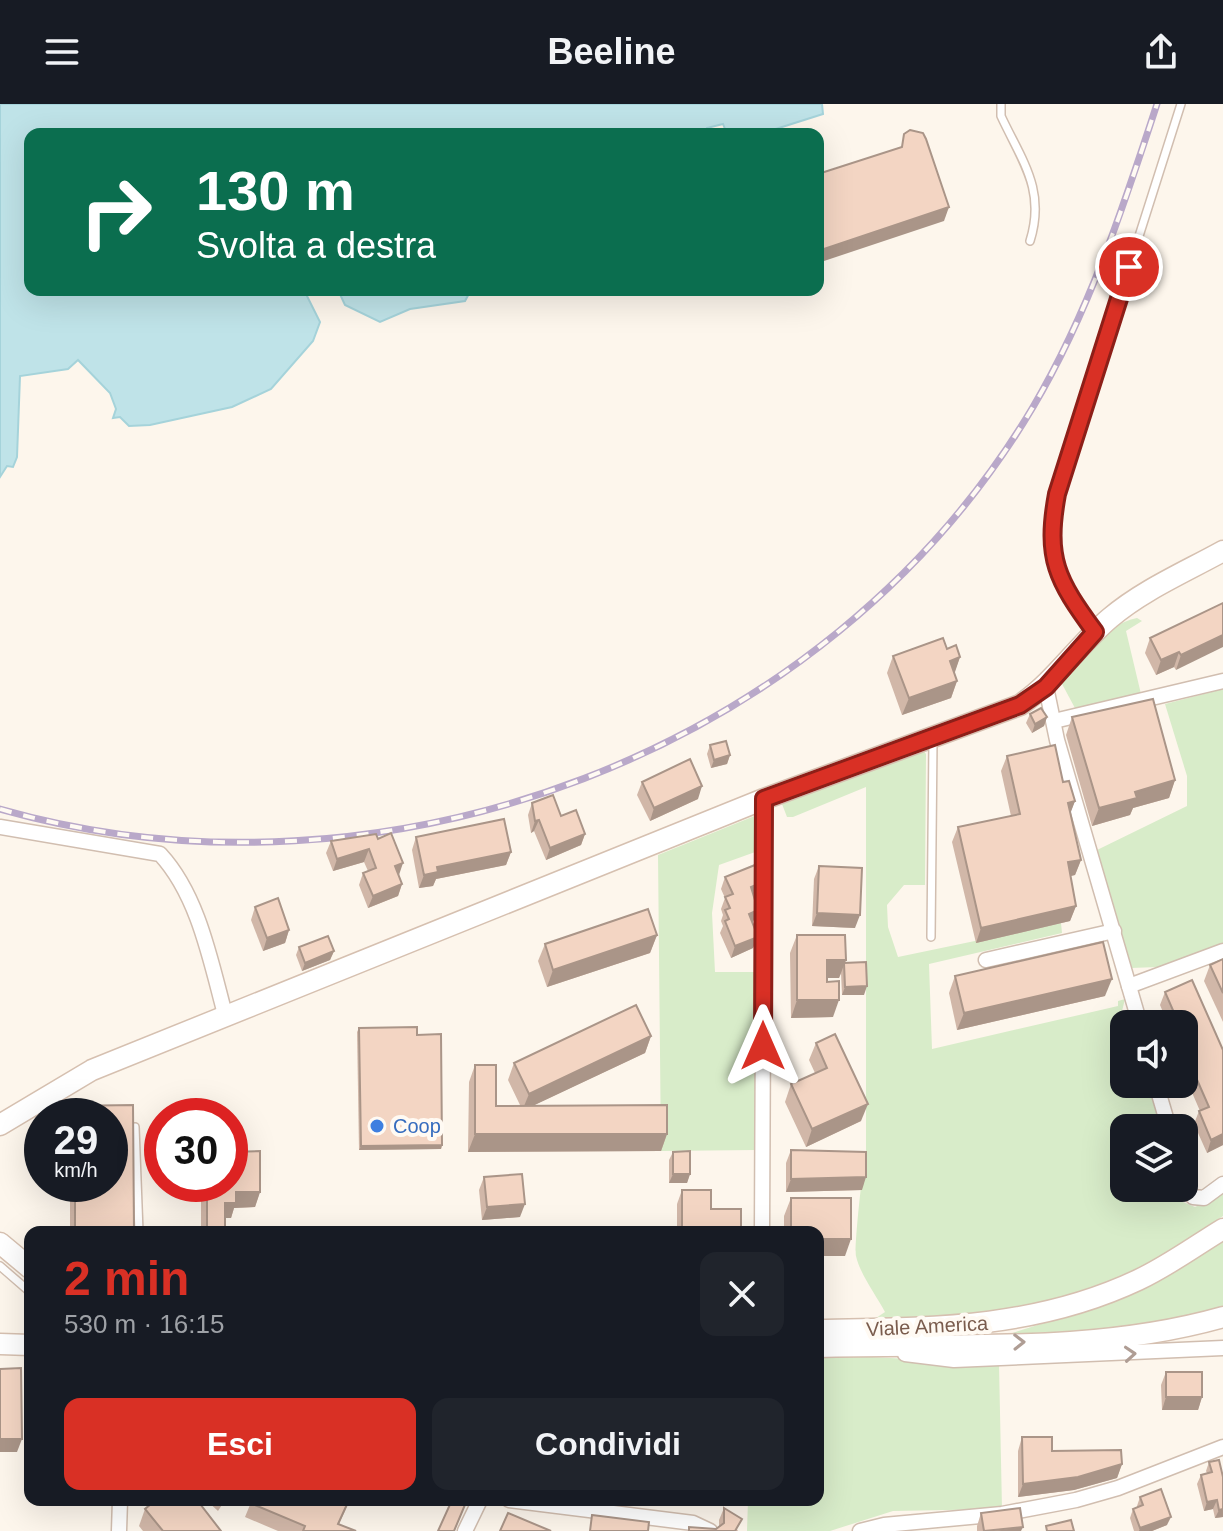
<!DOCTYPE html>
<html lang="it">
<head>
<meta charset="utf-8">
<style>
	:root { --surface:#171b24; --page:#20242c; --text:#f1f3f6; --muted:#9ea1a6; --accent:#d93025 }
	body { margin:0; font-family:Arial,sans-serif; background:var(--page); color:var(--text); height:100vh; display:flex; flex-direction:column; font-size:30px; white-space:nowrap }
	* { box-sizing:border-box; margin:0 }
	p { font-size:26px; color:var(--muted) }
	.icon { flex:none; width:44px; height:44px; fill:none; stroke:currentColor; stroke-width:2; stroke-linecap:round; stroke-linejoin:round }
	.map { position:relative; flex:1; overflow:hidden }
	.panel { position:absolute; left:24px; top:1122px; width:800px; height:280px; display:flex; flex-direction:column; background:var(--surface); border-radius:16px; box-shadow:0 8px 32px #0002 }
	.panel>* { flex:none }
	.hud { position:absolute; left:24px; top:24px; width:800px; height:168px; border-radius:16px; box-shadow:0 8px 32px #0002; background:#0b6e4f; color:#fff; overflow:hidden }
	.fabs { position:absolute; left:1110px; top:906px; display:grid; gap:16px }
	.fabs a { display:grid; place-items:center; width:88px; height:88px; border-radius:16px; background:var(--surface); box-shadow:0 8px 32px #0002; font-size:40px }
	.speed { position:absolute; left:24px; top:994px; display:flex; gap:16px; font-size:40px; font-weight:700; text-align:center }
	.speed>* { display:grid; place-content:center; width:104px; height:104px; border-radius:50%; background:var(--surface); box-shadow:0 8px 32px #0002; line-height:1 }
	.speed small { font-size:20px; font-weight:400 }
	.speed .limit { border:12px solid #d22; background:#fff; color:#111 }
	.pin { position:absolute; display:grid; place-items:center; width:68px; height:68px; color:#fff; margin:-34px; border:4px solid #fff; border-radius:50%; box-shadow:0 2px 8px #0007 }
	.me { position:absolute; width:88px; margin:-44px; rotate:0deg; stroke-linejoin:round; filter:drop-shadow(0 0 6px #0008) }
	.turn { display:flex; align-items:center; gap:28px; height:168px; padding:0 40px; font-size:36px }
	.turn .icon { width:104px; height:104px; stroke-width:2.5 }
	.turn b { display:block; font-size:56px; line-height:68px }
	.round { display:grid; place-items:center; flex:none; width:84px; height:84px; border-radius:16px; background:var(--page) }
	.summary { display:flex; align-items:center; justify-content:space-between; height:136px; padding:0 40px }
	h1 { font-size:48px; font-weight:600; line-height:60px; color:var(--accent) }
	.action { display:flex; gap:16px; margin-top:auto; padding:16px 40px }
	.action a { flex:1; height:92px; border-radius:16px; background:var(--accent); color:#fff; font-size:32px; font-weight:600; line-height:92px; text-align:center }
	.action a+a { background:var(--page); color:var(--text) }
	header { display:flex; justify-content:space-between; align-items:center; height:104px; padding:0 40px; background:var(--surface); font-size:36px; font-weight:600 }
	.map>svg:first-child { display:block }
	.green { fill:#d8ecc9 }
	.water { fill:#bfe3e8; stroke:#a5d3da; stroke-width:2 }
	.lines { fill:none; stroke-linecap:round; stroke-linejoin:round }
	.lane-casing { stroke:#d1beb0; stroke-width:10 }
	.street-casing { stroke:#d1beb0; stroke-width:17 }
	.secondary-casing { stroke:#d6c0b0; stroke-width:23 }
	.lane { stroke:#fff; stroke-width:7 }
	.street { stroke:#fff; stroke-width:14 }
	.secondary { stroke:#fff; stroke-width:20 }
	.rail-casing { stroke:#b9a8c9; stroke-width:7 }
	.rail { stroke:#fffaf3; stroke-width:4; stroke-dasharray:12; stroke-linecap:butt }
	.wall { fill:#d1b7a8 }
	.shaded-wall { fill:#aa9588 }
	.building { fill:#f3d5c3; stroke:#aa9588; stroke-width:2 }
	.oneway { stroke:#af9d94 }
	.route-casing { stroke:#8d1f18; stroke-width:20 }
	.route { stroke:#d93025; stroke-width:14 }
	.shop-dot { fill:#3f7fe0; stroke:#fffaf3; stroke-width:3 }
	.labels { text-anchor:middle; dominant-baseline:central; stroke-width:8; stroke-linejoin:round; paint-order:stroke }
	.shop-label { font-size:20px; fill:#366cbe; stroke:#fffaf3; text-anchor:start }
	.street-label { font-size:20px; fill:#7a5c4d; stroke:#fffaf3 }
</style>
</head>
<body>
<header><svg class="icon" aria-label="menu" viewBox="0 0 24 24"><path d="M4 6h16M4 12h16M4 18h16"/></svg>Beeline<svg class="icon" aria-label="share" viewBox="0 0 24 24"><path d="M12 15V3M7 8l5-5 5 5M5 13v7h14v-7"/></svg></header>
<div class="map">
<svg width="1223" height="1427" viewBox="0 0 1223 1427">
	<rect width="100%" height="100%" fill="#fdf6ec"/>
	<g class="green">
		<path d="M1137,514L1142,517L1126,527L1141,590L1076,606L1061,578C1081,552 1104,521 1137,514Z"/>
		<polygon points="1223,585 1223,839 1158,863 1131,864 1097,746 1187,702 1187,672 1165,600"/>
		<path d="M922,645L926,650L925,781H904L887,801L888,823L898,853L1061,819L1062,829L929,860L932,945L1118,902V897L1125,895L1122,907L1132,920H1124V980H1149L1162,1024H1124V1084H1179L1183,1098L1195,1103L1223,1090V1112C1201,1126 1180,1143 1157,1156C1069,1203 970,1213 873,1216L885,1208C876,1191 860,1170 856,1152C854,1145 863,1057 866,1052V683L793,713H787L782,700L786,695Z"/>
		<polygon points="757,711 758,747 719,761 712,809 715,868 757,868 756,1046 661,1047 658,751"/>
		<polygon points="1223,1131 1223,1206 1124,1225 1009,1230 1073,1210"/>
		<polygon points="818,1250 999,1260 1002,1405 893,1407 830,1427 747,1427 748,1396 818,1396"/>
	</g>
	<g class="water">
		<polygon points="0,0 822,0 823,10 760,30 727,30 723,20 707,24 707,30 30,30 30,186 304,186 320,218 313,237 271,285 232,303 150,321 129,322 120,313 113,314 116,305 110,289 78,256 68,265 20,272 17,353 13,363 7,362 0,373"/>
		<polygon points="338,186 471,186 465,197 410,205 380,218 345,201"/>
	</g>
	<g class="lines">
		<g class="lane-casing">
			<g id="lane">
				<path d="M1001,0V12C1022,57 1046,86 1030,137"/>
				<path d="M1093,526C1058,477 1046,452 1057,390L1181,0"/>
				<polyline points="931,833 933,637"/>
				<polyline points="135,1023 139,1128"/>
				<polyline points="0,1162 30,1188"/>
				<polyline points="586,1404 595,1396"/>
			</g>
		</g>
		<g class="street-casing">
			<g id="street">
				<polyline points="1046,583 1057,636 1140,920"/>
				<polyline points="1054,617 1223,577"/>
				<path d="M0,723L160,750C199,792 211,859 226,914"/>
				<polyline points="986,856 1114,827"/>
				<polyline points="1129,882 1223,847"/>
				<polyline points="1156,980 1169,1024"/>
				<polyline points="1184,1079 1193,1093 1204,1094 1223,1080"/>
				<polyline points="762,1128 764,695"/>
				<polyline points="905,1250 954,1256 1223,1244"/>
				<polyline points="509,1396 693,1419 710,1427"/>
				<polyline points="119,1427 120,1396"/>
				<polyline points="465,1427 480,1396"/>
				<polyline points="860,1427 884,1421 1002,1410 1076,1396 1118,1384 1223,1343"/>
			</g>
		</g>
		<g class="secondary-casing">
			<g id="secondary">
				<path d="M0,1021L92,966L764,695L1020,601C1055,577 1077,542 1110,514C1143,486 1185,468 1223,447"/>
				<polyline points="0,1139 30,1164"/>
				<path d="M818,1226C930,1224 1034,1225 1138,1176C1168,1162 1195,1142 1223,1125"/>
				<polyline points="0,1240 30,1241"/>
				<path d="M818,1243C952,1239 1093,1250 1223,1213"/>
			</g>
		</g>
		<use href="#lane" class="lane"/>
		<use href="#street" class="street"/>
		<use href="#secondary" class="secondary"/>
		<g class="rail-casing">
			<path id="rail" d="M0,705C384,814 828,649 1033,303C1089,208 1123,104 1157,0"/>
		</g>
		<use href="#rail" class="rail"/>
	</g>
	<g class="wall">
		<polygon points="1223,499 1176,566 1174,563 1156,571 1145,549 1150,534"/>
		<polygon points="947,545 960,553 954,569 957,577 951,594 902,611 887,569 893,552"/>
		<polygon points="1030,610 1047,613 1044,622 1032,629 1026,619"/>
		<polygon points="1072,613 1175,676 1169,694 1133,704 1130,711 1092,722 1066,631"/>
		<polygon points="710,641 730,651 727,660 711,664 707,650"/>
		<polygon points="1007,652 1063,678 1075,697 1070,709 1081,756 1075,771 1070,772 1076,802 1070,817 976,839 952,738 958,723 1011,712 1001,667"/>
		<polygon points="642,678 698,695 650,717 637,691"/>
		<polygon points="532,699 561,712 585,730 581,741 546,756 534,727 531,729 528,711"/>
		<polygon points="376,730 402,780 398,792 368,804 359,781 363,769 368,767 364,758 333,767 326,749 331,737"/>
		<polygon points="416,733 511,748 506,761 436,775 433,782 419,784 412,746"/>
		<polygon points="819,762 855,824 812,822 814,775"/>
		<polygon points="725,773 753,792 753,818 752,818 758,833 753,844 731,854 720,829 723,822 721,817 723,811 721,805 725,794 721,785"/>
		<polygon points="255,803 289,826 285,839 263,847 251,816"/>
		<polygon points="657,831 650,849 547,883 538,857 545,840"/>
		<polygon points="797,831 846,856 845,859 864,891 842,891 841,869 839,874 827,874 833,913 791,914 790,849"/>
		<polygon points="299,843 334,847 330,856 302,867 296,851"/>
		<polygon points="1223,855 1223,918 1204,877 1210,861"/>
		<polygon points="955,872 1105,892 957,926 949,889"/>
		<polygon points="1165,888 1223,946 1223,1041 1207,1049 1194,1020 1199,1007 1200,1007 1184,970 1184,920 1168,920 1160,901"/>
		<polygon points="359,924 417,931 442,1041 441,1045 359,1046 357,928"/>
		<polygon points="651,932 645,949 534,1001 667,1030 661,1047 468,1048 469,978 475,961 496,1002 520,1001 508,976 514,959"/>
		<polygon points="816,939 861,1017 806,1043 785,998 791,980 815,969 809,956"/>
		<polygon points="133,1001 134,1128 70,1128 70,1080 110,1080 110,1012 62,1012 65,1002"/>
		<polygon points="791,1046 862,1086 786,1088 786,1059"/>
		<polygon points="673,1048 690,1070 687,1079 669,1079 669,1056"/>
		<polygon points="484,1073 520,1113 482,1116 479,1086"/>
		<polygon points="201,1080 230,1080 260,1088 255,1103 234,1104 231,1114 225,1114 225,1128 201,1128"/>
		<polygon points="682,1086 711,1105 741,1128 677,1128 677,1100"/>
		<polygon points="791,1094 845,1152 818,1128 784,1128 784,1112"/>
		<polygon points="1166,1268 1202,1293 1198,1306 1162,1306 1161,1281"/>
		<polygon points="1022,1333 1052,1347 1122,1360 1117,1374 1074,1386 1018,1393 1018,1347"/>
		<polygon points="1209,1358 1223,1373 1223,1413 1215,1414 1213,1405 1204,1407 1197,1380 1201,1371 1207,1369 1206,1367"/>
		<polygon points="1140,1393 1167,1421 1152,1427 1134,1427 1130,1414 1133,1405 1137,1403 1137,1402"/>
		<polygon points="206,1396 225,1396 218,1407"/>
		<polygon points="252,1396 350,1396 339,1420 356,1427 278,1427 245,1413"/>
		<polygon points="724,1404 738,1427 688,1427 689,1423 716,1425 719,1422 719,1416"/>
		<polygon points="145,1405 221,1427 143,1427 139,1422"/>
		<polygon points="981,1409 1021,1427 977,1427 977,1422"/>
	</g>
	<g class="shaded-wall">
		<polygon points="949,103 944,117 818,159 818,147"/>
		<polygon points="1223,531 1223,543 1176,566 1181,551"/>
		<polygon points="1179,548 1174,563 1156,571 1161,556"/>
		<polygon points="960,553 954,571 950,557"/>
		<polygon points="957,577 951,594 902,611 909,594"/>
		<polygon points="1047,613 1044,622 1032,629 1035,620"/>
		<polygon points="730,651 727,660 711,664 714,656"/>
		<polygon points="1175,676 1169,694 1133,704 1130,711 1092,722 1099,704 1135,688"/>
		<polygon points="702,682 698,695 650,717 654,704"/>
		<polygon points="1075,697 1069,713 1068,699"/>
		<polygon points="539,716 534,727 531,729 535,717"/>
		<polygon points="585,730 581,741 546,756 550,744"/>
		<polygon points="369,745 364,758 333,767 337,755"/>
		<polygon points="511,748 506,761 436,775 433,782 419,784 424,771 437,763"/>
		<polygon points="1081,756 1075,771 1062,774 1068,758"/>
		<polygon points="403,759 399,771 395,762"/>
		<polygon points="402,780 398,792 368,804 373,792"/>
		<polygon points="758,780 754,792 751,783"/>
		<polygon points="1076,802 1070,817 976,839 981,824"/>
		<polygon points="758,806 753,818 744,821 749,810"/>
		<polygon points="817,809 860,811 855,824 812,822"/>
		<polygon points="289,826 285,839 263,847 267,834"/>
		<polygon points="657,831 650,849 547,883 553,866"/>
		<polygon points="758,833 753,844 731,854 735,842"/>
		<polygon points="334,847 330,856 302,867 305,859"/>
		<polygon points="827,856 846,856 839,874 821,874"/>
		<polygon points="1112,875 1105,892 957,926 964,909"/>
		<polygon points="867,882 864,891 842,891 845,883"/>
		<polygon points="797,896 839,896 833,913 791,914"/>
		<polygon points="651,932 645,949 522,1007 529,990"/>
		<polygon points="868,1000 861,1017 806,1043 812,1025"/>
		<polygon points="475,1030 667,1030 661,1047 468,1048"/>
		<polygon points="1223,1030 1223,1041 1207,1049 1211,1036"/>
		<polygon points="442,1041 441,1045 359,1046 361,1042"/>
		<polygon points="673,1070 690,1070 687,1079 669,1079"/>
		<polygon points="866,1073 862,1086 786,1088 791,1075"/>
		<polygon points="236,1088 260,1088 255,1103 234,1104 231,1114 219,1114 225,1099"/>
		<polygon points="525,1100 520,1113 482,1116 487,1103"/>
		<polygon points="75,1125 114,1125 113,1128 74,1128"/>
		<polygon points="818,1135 851,1135 845,1152 818,1152"/>
		<polygon points="1166,1293 1202,1293 1198,1306 1162,1306"/>
		<polygon points="0,1335 22,1335 17,1348 0,1348"/>
		<polygon points="1122,1360 1117,1374 1074,1386 1018,1393 1023,1380"/>
		<polygon points="1217,1396 1213,1405 1204,1407 1207,1398"/>
		<polygon points="1223,1405 1223,1413 1215,1414 1219,1406"/>
		<polygon points="1171,1413 1167,1421 1152,1427 1139,1427 1140,1424"/>
		<polygon points="1023,1423 1021,1427 994,1427"/>
	</g>
	<g class="building">
		<polygon points="910,26 923,29 926,35 949,103 818,147 818,70 902,43 904,30"/>
		<polygon points="1223,499 1223,531 1181,551 1179,548 1161,556 1150,534"/>
		<polygon points="943,534 947,545 956,541 960,553 950,557 957,577 909,594 893,552"/>
		<polygon points="1153,595 1175,676 1135,688 1137,694 1099,704 1072,613"/>
		<polygon points="1041,604 1047,613 1035,620 1030,610"/>
		<polygon points="726,637 730,651 714,656 710,641"/>
		<polygon points="1055,641 1063,678 1069,677 1075,697 1068,699 1081,756 1068,758 1076,802 981,824 958,723 1020,710 1007,652"/>
		<polygon points="690,655 702,682 654,704 642,678"/>
		<polygon points="553,691 561,712 576,706 585,730 550,744 539,716 535,717 532,699"/>
		<polygon points="504,715 511,748 437,763 438,768 424,771 416,733"/>
		<polygon points="391,729 403,759 395,762 402,780 373,792 363,769 376,764 369,745 337,755 331,737 376,730 378,735"/>
		<polygon points="755,761 758,780 751,783 758,806 749,810 758,833 735,842 725,817 729,815 725,806 730,804 725,793 733,790 725,773"/>
		<polygon points="819,762 862,764 860,811 817,809"/>
		<polygon points="278,794 289,826 267,834 255,803"/>
		<polygon points="648,805 657,831 553,866 545,840"/>
		<polygon points="797,831 845,831 846,856 827,856 827,878 839,877 839,896 797,896"/>
		<polygon points="328,832 334,847 305,859 299,843"/>
		<polygon points="1103,838 1112,875 964,909 955,872"/>
		<polygon points="1223,855 1223,889 1210,861"/>
		<polygon points="866,858 867,882 845,883 844,859"/>
		<polygon points="1192,876 1223,946 1223,1030 1211,1036 1199,1007 1209,1003 1184,946 1184,934 1185,934 1184,920 1179,920 1165,888"/>
		<polygon points="636,901 651,932 529,990 514,959"/>
		<polygon points="417,923 417,931 441,930 442,1041 361,1042 359,924"/>
		<polygon points="835,930 868,1000 812,1025 791,980 827,964 816,939"/>
		<polygon points="475,961 496,961 496,1002 667,1001 667,1030 475,1030"/>
		<polygon points="133,1001 134,1128 114,1128 114,1125 75,1125 75,1080 110,1080 110,1012 65,1012 65,1002"/>
		<polygon points="791,1046 866,1048 866,1073 791,1075"/>
		<polygon points="260,1047 260,1088 236,1088 236,1099 225,1099 225,1128 207,1128 207,1080 230,1080 230,1048"/>
		<polygon points="690,1047 690,1070 673,1070 673,1048"/>
		<polygon points="522,1070 525,1100 487,1103 484,1073"/>
		<polygon points="682,1086 711,1086 711,1105 741,1105 741,1128 682,1128"/>
		<polygon points="791,1094 851,1094 851,1135 818,1135 818,1128 791,1128"/>
		<polygon points="21,1264 22,1335 0,1335 0,1265"/>
		<rect x="1166" y="1268" width="36" height="25"/>
		<polygon points="1022,1333 1052,1333 1052,1347 1121,1346 1122,1360 1078,1373 1023,1380"/>
		<polygon points="1219,1356 1223,1373 1223,1405 1219,1406 1217,1396 1207,1398 1201,1371 1212,1368 1209,1358"/>
		<polygon points="1161,1385 1171,1413 1140,1424 1133,1405 1143,1401 1140,1393"/>
		<polygon points="156,1396 197,1396 221,1427 163,1427 145,1405"/>
		<polygon points="252,1396 349,1396 338,1420 356,1427 303,1427 305,1422 250,1399"/>
		<polygon points="452,1396 467,1396 454,1427 438,1427"/>
		<polygon points="724,1404 742,1415 735,1427 689,1427 689,1423 716,1425 724,1419"/>
		<polygon points="1020,1404 1023,1423 984,1427 981,1409"/>
		<polygon points="508,1409 551,1427 500,1427"/>
		<polygon points="592,1411 649,1418 648,1427 590,1427"/>
		<polygon points="1071,1416 1074,1427 1047,1427 1046,1422"/>
	</g>
	<defs><path id="oneway-chevron" d="M-2-3.5L2.5 0L-2 3.5" fill="none" stroke-width="1.6" stroke-linecap="round" stroke-linejoin="round" transform="scale(2)"/></defs>
	<g class="oneway">
		<use href="#oneway-chevron" transform="translate(1019 1238) rotate(-1)"/>
		<use href="#oneway-chevron" transform="translate(1130 1250) rotate(-4)"/>
	</g>
	<g class="lines">
		<g class="route-casing">
			<path id="route" d="M763,942L764,695L1020,601L1046,583L1095,528C1057,476 1045,455 1057,390L1129,163"/>
		</g>
		<use href="#route" class="route"/>
	</g>
	<circle class="shop-dot" cx="377" cy="1022" r="8"/>
	<g class="labels">
		<g class="shop-label">
			<text x="393" y="1022">Coop</text>
		</g>
		<g class="street-label">
			<text transform="translate(927 1222) rotate(-3)">Viale America</text>
		</g>
	</g>
</svg>
<div class="fabs">
<a><svg class="icon" aria-label="sound" viewBox="0 0 24 24"><path d="M4 9h4l5-4v14l-5-4H4zM17 9q2 3 0 6"/></svg></a>
<a><svg class="icon" aria-label="layers" viewBox="0 0 24 24"><path d="M12 4l9 5-9 5-9-5zM3 14l9 5 9-5"/></svg></a>
</div>
<div class="speed"><div>29<small>km/h</small></div><div class="limit">30</div></div>
<div class="pin" style="left:1129px;top:163px;background:#d93025"><svg class="icon" aria-label="arrive" viewBox="0 0 24 24"><path d="M6 21V4h12l-3 4 3 4H6"/></svg></div>
<svg class="me" style="left:763px;top:942px" viewBox="-20 -20 40 40"><path d="M0-17L14 15 0 8-14 15z" fill="#d93025" stroke="#fff" stroke-width="4"/></svg>
<div class="hud">
<div class="turn"><svg class="icon" aria-label="right" viewBox="0 0 24 24"><path d="M7 20v-9h11M14 6l5 5-5 5"/></svg><div><b>130 m</b>Svolta a destra</div></div>
</div>
<section class="panel">
<div class="summary"><div><h1>2 min</h1><p>530 m · 16:15</p></div><a class="round"><svg class="icon" aria-label="close" viewBox="0 0 24 24"><path d="M6 6l12 12M18 6L6 18"/></svg></a></div>
<div class="action"><a>Esci</a><a>Condividi</a></div>
</section>
</div>
</body>
</html>
